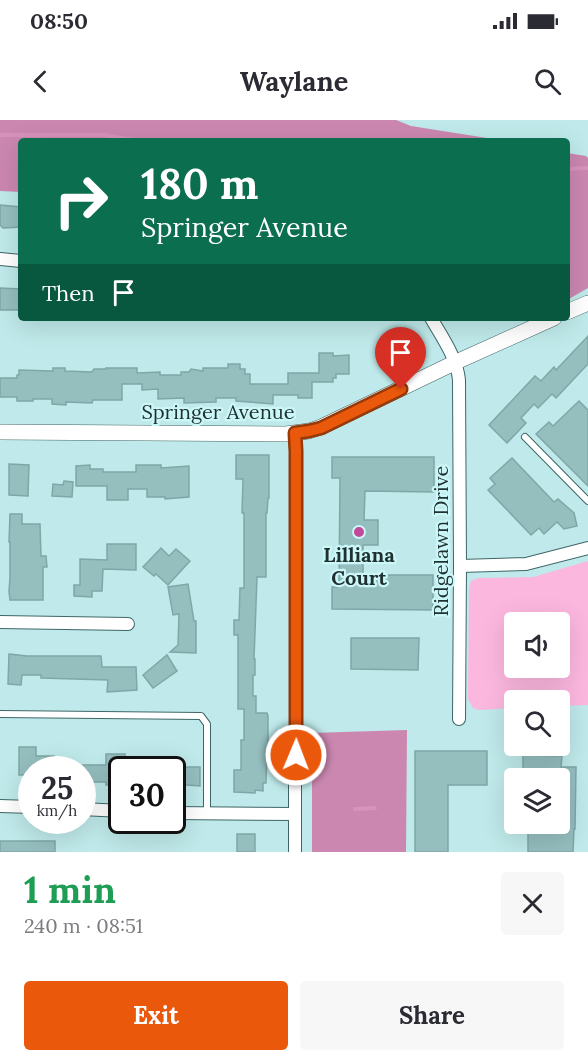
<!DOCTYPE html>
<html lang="en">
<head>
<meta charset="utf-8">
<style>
	:root { --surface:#fff; --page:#f7f7f7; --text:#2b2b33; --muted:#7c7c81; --accent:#ea580c }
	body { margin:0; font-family:Lora,serif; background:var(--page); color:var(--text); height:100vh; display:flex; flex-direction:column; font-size:22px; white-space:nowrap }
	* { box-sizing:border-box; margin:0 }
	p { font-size:20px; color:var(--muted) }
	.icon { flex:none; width:33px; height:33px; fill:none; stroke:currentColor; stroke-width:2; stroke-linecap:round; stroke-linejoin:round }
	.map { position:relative; height:732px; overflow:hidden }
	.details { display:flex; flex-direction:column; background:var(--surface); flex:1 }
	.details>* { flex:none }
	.top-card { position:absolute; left:18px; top:18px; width:552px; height:183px; border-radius:6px; box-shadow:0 6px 24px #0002; background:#0b6e4f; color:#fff; overflow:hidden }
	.controls { position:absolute; left:504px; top:492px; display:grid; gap:12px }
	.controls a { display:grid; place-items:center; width:66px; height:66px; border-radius:6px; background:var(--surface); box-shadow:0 6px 24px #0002; font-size:30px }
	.speed { position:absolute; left:18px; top:636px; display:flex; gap:12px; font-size:30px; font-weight:700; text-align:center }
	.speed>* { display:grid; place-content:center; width:78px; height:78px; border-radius:50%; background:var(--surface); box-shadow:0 6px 24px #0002; line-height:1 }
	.speed small { font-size:15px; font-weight:400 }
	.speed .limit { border:3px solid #111; border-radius:9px; background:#fff; color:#111 }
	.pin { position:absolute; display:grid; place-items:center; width:51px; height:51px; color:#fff; margin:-62px -26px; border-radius:50% 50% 50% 0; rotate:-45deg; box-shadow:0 0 6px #0007 }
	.pin .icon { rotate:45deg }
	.me { position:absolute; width:66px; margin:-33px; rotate:1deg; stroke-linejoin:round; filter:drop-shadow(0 0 4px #0008) }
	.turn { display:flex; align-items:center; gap:21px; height:126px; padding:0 24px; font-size:27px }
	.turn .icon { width:78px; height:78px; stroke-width:2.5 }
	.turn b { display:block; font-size:42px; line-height:51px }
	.then { display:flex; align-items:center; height:57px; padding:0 24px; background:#0003; gap:12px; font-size:22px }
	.round { display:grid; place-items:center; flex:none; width:63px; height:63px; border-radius:6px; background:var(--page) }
	.summary { display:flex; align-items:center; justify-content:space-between; height:102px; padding:0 24px }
	h1 { font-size:36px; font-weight:800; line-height:45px; color:#1e9e55 }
	.action { display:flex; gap:12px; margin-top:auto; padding:12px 24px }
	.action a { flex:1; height:69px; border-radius:6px; background:var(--accent); color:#fff; font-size:24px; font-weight:800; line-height:69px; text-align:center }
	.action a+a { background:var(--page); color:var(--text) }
	.status { display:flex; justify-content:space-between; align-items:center; height:42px; padding:0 30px; background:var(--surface); direction:ltr }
	.status svg { height:16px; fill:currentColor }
	header { display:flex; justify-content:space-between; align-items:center; height:78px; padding:0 24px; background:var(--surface); font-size:27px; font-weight:800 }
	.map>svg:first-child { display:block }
	.green { fill:#fcb7df; fill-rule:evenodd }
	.forest { fill:#cb87b0 }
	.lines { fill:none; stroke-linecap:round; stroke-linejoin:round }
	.stream { stroke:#d892bc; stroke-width:4 }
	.building { fill:#95bebf; stroke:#7fa7a8; stroke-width:1.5 }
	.service-casing { stroke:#3f6667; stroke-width:8 }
	.minor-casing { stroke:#3f6667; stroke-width:14 }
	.tertiary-casing { stroke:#3f6667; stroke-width:16 }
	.service { stroke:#fff; stroke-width:6 }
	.minor { stroke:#fff; stroke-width:12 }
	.tertiary { stroke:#fff; stroke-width:15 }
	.route-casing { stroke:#983908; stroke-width:15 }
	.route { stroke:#ea580c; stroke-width:10 }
	.poi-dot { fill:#c3489a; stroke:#ccf7f8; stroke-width:2 }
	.labels { text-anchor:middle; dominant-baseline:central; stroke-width:4.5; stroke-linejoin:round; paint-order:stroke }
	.street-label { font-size:20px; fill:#1f3030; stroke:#ccf7f8 }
	.poi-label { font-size:20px; font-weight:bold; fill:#1f3030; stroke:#ccf7f8 }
</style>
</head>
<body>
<div class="status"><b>08:50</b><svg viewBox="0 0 49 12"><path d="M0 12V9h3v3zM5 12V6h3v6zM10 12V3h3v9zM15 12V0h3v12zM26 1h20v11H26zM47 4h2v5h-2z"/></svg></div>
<header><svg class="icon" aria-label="back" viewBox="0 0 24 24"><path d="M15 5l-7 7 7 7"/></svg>Waylane<svg class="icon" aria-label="search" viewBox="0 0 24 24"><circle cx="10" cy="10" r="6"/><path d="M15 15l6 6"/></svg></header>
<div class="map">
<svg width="588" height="732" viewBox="0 0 588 732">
	<rect width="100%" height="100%" fill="#bfe9ea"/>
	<path class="green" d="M588,441V585L560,586V580H514V588L479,590L473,588L468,579L469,468L471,461L478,458L533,457ZM514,502H560V548H514Z"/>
	<g class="forest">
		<polygon points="0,0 396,0 411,6 506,21 21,21 21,72 0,71"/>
		<polygon points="567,33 586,36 588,38 588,168 567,180"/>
		<polygon points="407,610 406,732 312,732 312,613"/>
	</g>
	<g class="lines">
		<g class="stream">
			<polyline points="0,15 104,15 140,21"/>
			<polyline points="567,49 588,48"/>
			<polyline points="355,689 375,688"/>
		</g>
	</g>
	<g class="building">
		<polygon points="0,85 21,87 21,107 3,108 0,105"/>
		<polygon points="0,168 21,169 21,190 0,190"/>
		<polygon points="402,209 416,237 396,247 382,219"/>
		<polygon points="588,216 588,244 556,278 552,274 538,288 534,284 521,298 526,303 507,323 489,305 535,256 541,261 554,247 556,250"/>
		<polygon points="319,233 333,233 333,236 349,235 349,254 336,254 336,258 333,258 333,262 312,262 312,278 298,278 298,275 273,275 273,284 236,281 236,278 216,278 216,282 184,283 184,278 158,279 158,269 142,270 142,264 122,264 122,280 93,280 92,283 66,282 66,285 52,284 52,279 33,279 33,281 17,281 17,277 0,277 0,258 17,258 17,255 19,255 19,250 53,251 53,248 65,248 65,251 92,252 94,249 106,249 106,248 137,248 137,253 160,252 160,255 181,255 181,252 189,252 191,249 203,251 203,248 228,248 228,244 240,244 240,249 245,249 245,254 250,254 250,264 288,264 288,253 319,253"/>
		<polygon points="579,281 588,290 588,366 536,314 549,302 553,306"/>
		<polygon points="236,335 269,335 269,378 268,378 267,393 266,393 266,457 257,457 254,539 255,539 255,555 253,555 253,576 256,576 256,593 267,593 268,596 268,633 267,633 266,663 263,663 263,671 255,670 255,673 234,672 234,650 241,650 241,620 244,620 244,589 238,589 238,515 234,515 234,500 239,500 240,468 244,468 244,393 242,393 243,359 236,359"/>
		<polygon points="332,337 434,337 434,372 365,371 364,400 378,400 378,425 363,425 363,455 433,455 433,490 332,489 332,467 339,467 340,358 332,358"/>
		<polygon points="512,338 554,382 558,379 574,393 577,406 564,409 557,402 544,414 539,408 531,415 488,370 495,364 490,358"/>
		<polygon points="9,344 29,345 28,376 9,375"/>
		<polygon points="90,345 90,349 103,349 103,352 136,352 136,345 161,345 161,348 189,346 189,377 165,379 165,377 147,377 147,369 128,369 128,380 107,380 107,366 76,366 76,346"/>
		<polygon points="64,361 73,362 72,377 52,376 53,364 63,365"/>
		<polygon points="10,394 22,394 22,404 40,404 41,436 46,436 47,447 43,447 43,480 10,480 9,471 10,458 10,422 9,422"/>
		<polygon points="107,424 136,424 136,450 103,449 102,471 92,471 92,477 74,476 74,465 80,465 80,439 107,440"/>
		<polygon points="161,428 169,436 176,429 190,441 168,465 156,454 154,456 143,447"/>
		<polygon points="188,464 194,501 196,501 196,533 170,532 178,525 179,494 173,495 168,467"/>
		<polygon points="351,518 419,518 418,550 351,549"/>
		<polygon points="9,534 27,536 101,536 102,547 136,547 137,570 107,572 108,560 41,558 41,555 22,555 21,565 8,564"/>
		<polygon points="167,535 177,551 153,568 143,555"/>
		<polygon points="19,627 36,627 36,636 54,636 54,640 68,640 68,650 32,650 32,655 19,655"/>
		<polygon points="415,631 487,631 487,665 448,665 448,732 415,732"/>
		<polygon points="106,634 125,634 125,639 136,639 136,650 122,650 122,662 120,662 120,665 106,665 106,662 82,662 82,645 106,645"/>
		<polygon points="523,635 562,636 561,647 576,647 575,709 574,709 573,732 528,732 528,710 536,710 536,704 560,704 560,658 519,658 519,649 523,649"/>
		<polygon points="172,647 200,647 200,666 172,664"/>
		<rect x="237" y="714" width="18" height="18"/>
		<rect x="0" y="721" width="55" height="11"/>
	</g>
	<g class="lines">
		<g class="service-casing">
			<g id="service">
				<polyline points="525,317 588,381"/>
				<polyline points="0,594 201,596 207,604 207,694"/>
			</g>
		</g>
		<g class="minor-casing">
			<g id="minor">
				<polyline points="0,139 21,141"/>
				<path d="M431,198C442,217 457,238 459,260L460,446L459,599"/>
				<polyline points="295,313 296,331 296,635"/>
				<polyline points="460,446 526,444 588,428"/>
				<polyline points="0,502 128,504"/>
				<polyline points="0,686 32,687"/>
				<polyline points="82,689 122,691"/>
				<polyline points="172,693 295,694"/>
				<polyline points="295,732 295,654"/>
			</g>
		</g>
		<g class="tertiary-casing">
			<g id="tertiary">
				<polyline points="567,192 588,183"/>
				<polyline points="0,312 286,314 309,311 321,307 454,243 554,198"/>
			</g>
		</g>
		<use href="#service" class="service"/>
		<use href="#minor" class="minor"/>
		<use href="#tertiary" class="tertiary"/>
	</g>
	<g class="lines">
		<g class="route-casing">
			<polyline id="route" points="296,635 296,331 295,313 309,311 321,308 401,269"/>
		</g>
		<use href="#route" class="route"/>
	</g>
	<circle class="poi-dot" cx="359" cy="412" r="6"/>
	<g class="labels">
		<g class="street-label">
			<text x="218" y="291">Springer Avenue</text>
			<text transform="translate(440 421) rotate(-90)">Ridgelawn Drive</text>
		</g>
		<g class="poi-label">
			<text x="359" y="434">Lilliana<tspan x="359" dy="23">Court</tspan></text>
		</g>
	</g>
</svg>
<div class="controls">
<a><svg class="icon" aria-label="sound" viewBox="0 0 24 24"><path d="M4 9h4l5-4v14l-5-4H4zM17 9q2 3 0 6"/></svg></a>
<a><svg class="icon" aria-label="search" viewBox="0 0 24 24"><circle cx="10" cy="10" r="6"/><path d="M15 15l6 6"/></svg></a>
<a><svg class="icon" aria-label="layers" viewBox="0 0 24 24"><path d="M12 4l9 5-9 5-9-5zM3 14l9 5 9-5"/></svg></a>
</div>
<div class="speed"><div>25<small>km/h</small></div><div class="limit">30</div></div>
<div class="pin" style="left:401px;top:269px;background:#d93025"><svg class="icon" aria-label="arrive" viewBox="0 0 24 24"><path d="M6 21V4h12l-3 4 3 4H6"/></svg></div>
<svg class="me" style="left:296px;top:635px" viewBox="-20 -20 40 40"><circle r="17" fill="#ea580c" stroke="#fff" stroke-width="3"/><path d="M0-11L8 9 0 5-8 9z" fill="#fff"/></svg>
<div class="top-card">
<div class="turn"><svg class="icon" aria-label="right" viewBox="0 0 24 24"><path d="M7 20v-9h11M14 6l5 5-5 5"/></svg><div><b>180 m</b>Springer Avenue</div></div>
<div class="then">Then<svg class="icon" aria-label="arrive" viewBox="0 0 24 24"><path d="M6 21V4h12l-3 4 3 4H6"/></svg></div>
</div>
</div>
<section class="details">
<div class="summary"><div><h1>1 min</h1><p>240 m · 08:51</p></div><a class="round"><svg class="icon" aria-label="close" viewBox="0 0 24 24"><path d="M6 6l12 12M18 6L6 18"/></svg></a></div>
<div class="action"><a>Exit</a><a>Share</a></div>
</section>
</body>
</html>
